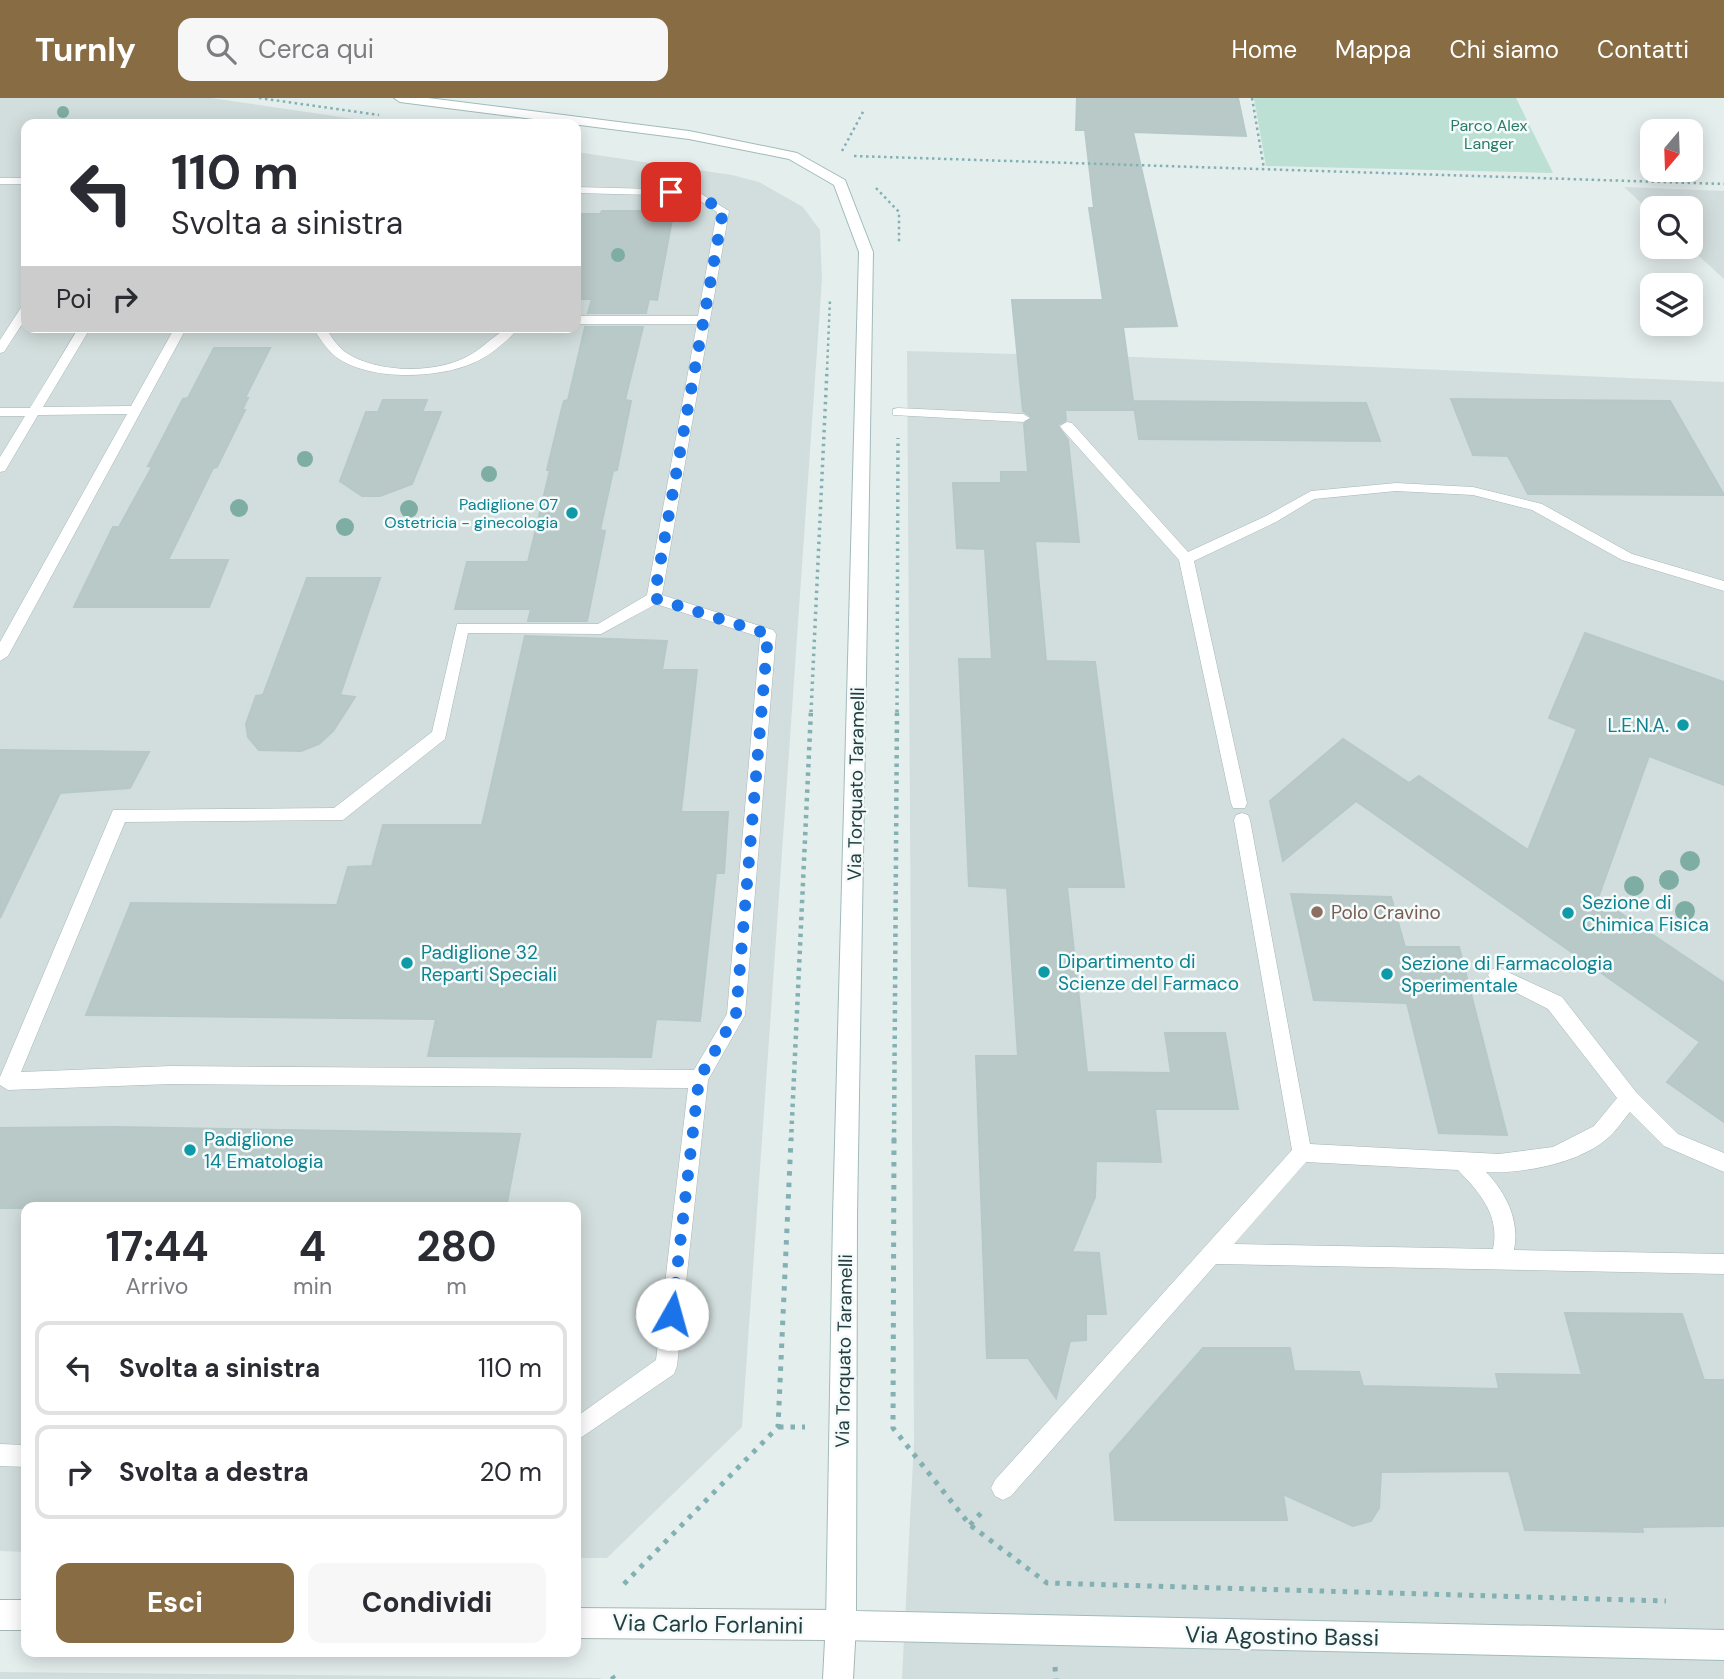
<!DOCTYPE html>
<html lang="it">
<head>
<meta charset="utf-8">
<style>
	:root { --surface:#fff; --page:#f7f7f7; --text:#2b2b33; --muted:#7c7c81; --line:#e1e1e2; --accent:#876c44 }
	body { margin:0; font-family:"DM Sans",sans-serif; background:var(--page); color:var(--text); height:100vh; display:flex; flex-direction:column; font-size:26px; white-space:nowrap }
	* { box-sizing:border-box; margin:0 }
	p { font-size:23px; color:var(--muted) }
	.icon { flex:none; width:38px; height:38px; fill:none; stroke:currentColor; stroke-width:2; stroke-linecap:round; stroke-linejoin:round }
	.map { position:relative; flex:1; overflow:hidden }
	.details { position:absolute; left:21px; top:1104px; width:560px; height:455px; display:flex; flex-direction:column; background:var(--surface); border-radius:14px; box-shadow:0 4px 18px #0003 }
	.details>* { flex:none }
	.top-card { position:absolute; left:21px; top:21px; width:560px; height:214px; border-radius:14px; box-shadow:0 4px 18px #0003; background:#fff; color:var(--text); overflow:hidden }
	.needle { width:46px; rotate:199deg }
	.controls { position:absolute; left:1640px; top:21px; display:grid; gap:14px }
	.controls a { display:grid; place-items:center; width:63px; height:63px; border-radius:14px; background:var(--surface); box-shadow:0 4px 18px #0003; font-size:35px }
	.pin { position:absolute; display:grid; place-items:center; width:60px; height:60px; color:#fff; margin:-30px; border-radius:14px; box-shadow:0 4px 10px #0006 }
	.me { position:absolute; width:77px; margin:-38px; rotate:7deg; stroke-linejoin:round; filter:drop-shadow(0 0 5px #0008) }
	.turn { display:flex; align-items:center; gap:24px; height:147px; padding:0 35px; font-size:32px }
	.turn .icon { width:91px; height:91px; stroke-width:2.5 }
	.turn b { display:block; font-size:49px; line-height:60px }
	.then { display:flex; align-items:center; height:66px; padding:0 35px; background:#0003; gap:14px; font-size:26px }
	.eta { display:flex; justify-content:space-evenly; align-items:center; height:119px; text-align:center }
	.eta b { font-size:42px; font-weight:700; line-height:49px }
	.cta { display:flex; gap:14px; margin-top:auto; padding:14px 35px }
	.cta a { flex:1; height:80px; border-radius:14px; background:var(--accent); color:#fff; font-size:28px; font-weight:700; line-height:80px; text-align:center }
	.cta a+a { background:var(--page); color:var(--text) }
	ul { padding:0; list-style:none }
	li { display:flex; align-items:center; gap:21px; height:94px; margin:0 14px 10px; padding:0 21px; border:4px solid var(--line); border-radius:14px }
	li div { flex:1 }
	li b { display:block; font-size:26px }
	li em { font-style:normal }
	header { display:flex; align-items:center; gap:42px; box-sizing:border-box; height:98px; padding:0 35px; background:var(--accent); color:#fff }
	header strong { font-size:33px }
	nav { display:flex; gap:38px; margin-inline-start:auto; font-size:24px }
	.search { width:490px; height:63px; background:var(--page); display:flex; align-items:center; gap:18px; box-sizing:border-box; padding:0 24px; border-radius:14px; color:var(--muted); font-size:26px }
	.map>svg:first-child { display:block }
	.built { fill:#d2dedd }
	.green { fill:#bce0d3 }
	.building { fill:#b9c9c8; stroke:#b6c8c8; stroke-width:2 }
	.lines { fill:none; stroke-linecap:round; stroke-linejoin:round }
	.lane-casing { stroke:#a6b6b6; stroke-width:1 }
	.street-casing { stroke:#a6b6b6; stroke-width:2 }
	.secondary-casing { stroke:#a2baba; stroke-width:2 }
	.path-far3 { stroke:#83b0b3; stroke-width:2.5; stroke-dasharray:2.5 3.5; stroke-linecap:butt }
	.path-far2 { stroke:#83b0b3; stroke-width:3.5; stroke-dasharray:2.5 4.5; stroke-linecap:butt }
	.path-far1 { stroke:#83b0b3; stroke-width:4.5; stroke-dasharray:3.5 5; stroke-linecap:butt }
	.path { stroke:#83b0b3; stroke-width:5; stroke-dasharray:4.5 7; stroke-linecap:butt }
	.lane { fill:#fff; fill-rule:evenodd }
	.street { fill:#fff; fill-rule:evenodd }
	.secondary { fill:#fff; fill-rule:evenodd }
	.tree { fill:#7eaea3 }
	.route { stroke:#1a73e8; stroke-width:12; stroke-dasharray:0 21.6 }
	.culture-dot { fill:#0f9aa8; stroke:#f5fafa; stroke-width:2.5 }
	.education-dot { fill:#8d6e63; stroke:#f5fafa; stroke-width:2.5 }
	.labels { text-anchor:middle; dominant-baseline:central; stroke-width:5; stroke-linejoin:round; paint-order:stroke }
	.far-park-label { font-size:16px; fill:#2a7a67; stroke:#f5fafa }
	.far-culture-label { font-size:16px; fill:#0d838f; stroke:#f5fafa; text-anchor:end }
	.culture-label { font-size:19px; fill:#0d838f; stroke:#f5fafa; text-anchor:start }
	.street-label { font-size:19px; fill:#223e41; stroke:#f5fafa }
	.education-label { font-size:19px; fill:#785e54; stroke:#f5fafa; text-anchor:start }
	.near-street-label { font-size:23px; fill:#223e41; stroke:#f5fafa }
</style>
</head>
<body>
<header>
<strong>Turnly</strong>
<div class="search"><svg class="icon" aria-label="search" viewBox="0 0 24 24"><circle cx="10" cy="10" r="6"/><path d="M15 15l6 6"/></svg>Cerca qui</div>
<nav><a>Home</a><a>Mappa</a><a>Chi siamo</a><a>Contatti</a></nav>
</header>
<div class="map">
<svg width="1724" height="1581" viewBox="0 0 1724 1581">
	<rect width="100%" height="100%" fill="#e4eeed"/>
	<g class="built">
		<polygon points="0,0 211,0 389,26 26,26 26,229 576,229 576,54 732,77 759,84 803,109 820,132 822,181 742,1329 607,1460 576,1460 576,1110 26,1110 26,1454 0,1453"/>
		<polygon points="1624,89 1724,93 1724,181 1689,149 1690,110 1652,110 1652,115"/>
		<polygon points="907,253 1135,259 1724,284 1724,1581 902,1581 914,1343"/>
		<polygon points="0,1574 600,1580 602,1581 0,1581"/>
	</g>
	<polygon class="green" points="1254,0 1516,0 1553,75 1266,68"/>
	<g class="building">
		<polygon points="1077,0 1238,0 1246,38 1133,34 1177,228 1123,229 1133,303 1366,305 1380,343 1139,341 1134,308 1134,312 1065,312 1066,322 1057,327 1068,342 1079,444 1035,443 1046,563 1095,564 1124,789 1067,789 1087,974 1171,975 1165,935 1225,935 1238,1011 1155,1011 1161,1064 1096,1063 1095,1099 1072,1154 1099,1155 1106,1216 1086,1216 1086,1242 1070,1243 1056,1300 1028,1260 987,1260 976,958 1018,958 1007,790 969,788 959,561 992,561 985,451 957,450 953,385 1001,385 1001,374 1028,374 1024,326 1032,319 1023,313 1012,202 1103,202 1089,110 1094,110 1085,32 1076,32"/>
		<polygon points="602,113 649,113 649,116 673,116 657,202 649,201 646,215 588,215 592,201 576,201 576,116 600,116"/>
		<polygon points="585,229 643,229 625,302 631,303 617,372 613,373 600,432 605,433 587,523 528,523 531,511 455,511 467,464 528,464 550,372 547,372 561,314 564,303 568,302"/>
		<polygon points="214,250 270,250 245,300 248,300 242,312 245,312 217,369 213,370 168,462 228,462 209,509 74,509 113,429 119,429 152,369 148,368 183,301 188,300"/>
		<polygon points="1451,301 1670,303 1724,397 1528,396 1508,358 1473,357"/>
		<polygon points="383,302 427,302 422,314 441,314 412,386 380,398 362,398 340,383 366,314 378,314"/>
		<polygon points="307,480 380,480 340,597 355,599 333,633 319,646 301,653 259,652 248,639 246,626 256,598 263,597"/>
		<polygon points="1585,535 1724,584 1724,687 1649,658 1598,800 1724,885 1724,1024 1667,984 1700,944 1356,703 1283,763 1270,703 1343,641 1409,685 1419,678 1528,752 1577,631 1549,620"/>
		<polygon points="525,538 667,543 662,572 697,572 681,714 728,714 724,775 716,775 700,923 656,921 651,959 428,958 436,921 86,917 131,805 337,807 348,769 372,768 383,727 482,727"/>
		<polygon points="0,652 149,654 130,690 60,695 0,820"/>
		<polygon points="1291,796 1391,799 1405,849 1459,849 1507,1037 1439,1035 1407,905 1314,902"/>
		<polygon points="114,1029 282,1032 520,1036 506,1110 0,1110 0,1030"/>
		<polygon points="1565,1215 1682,1216 1704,1282 1724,1282 1724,1428 1642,1429 1643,1434 1525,1432 1509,1373 1381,1374 1379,1410 1371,1423 1353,1428 1283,1396 1287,1422 1115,1422 1110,1356 1203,1250 1290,1250 1294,1273 1359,1274 1363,1288 1499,1291 1496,1276 1582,1277"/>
	</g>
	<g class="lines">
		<g class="lane-casing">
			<g id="lane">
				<rect x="0" y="80" width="26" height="6"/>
				<path d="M576,89L695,92L729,113L662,497L773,532L776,536L745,917L708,982L677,1268L674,1276L576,1343V1319L656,1262L688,990L171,986L8,992L0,987V979L113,712L334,710L432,634L457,526H598L647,497L697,226H576V218H698L717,114L693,98L576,95ZM656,506L760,539L727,916L694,972L171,968L21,974L125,724L343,722L445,641L468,535L601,536Z"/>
				<polygon points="26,207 26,220 4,254 0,255 0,242 22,208"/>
				<polygon points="79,229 91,229 43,309 131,308 175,229 187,229 8,558 0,563 0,544 127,316 38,317 5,373 0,374 0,359 25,318 0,318 0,310 30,310"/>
				<path d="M312,229H325C331,238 337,248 345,254C377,276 438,276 470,257C488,247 499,229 520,229C507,243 490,258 473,265C437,281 369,283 336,259C326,251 319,239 312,229Z"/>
				<polygon points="898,310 1023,316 1030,320 1023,324 893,317 893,311"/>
				<polygon points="1067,324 1072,325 1188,454 1266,418 1311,393 1396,385 1473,389 1542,406 1632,456 1724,483 1724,493 1622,462 1532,412 1473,397 1396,393 1314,401 1276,424 1194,463 1247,705 1245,710 1233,710 1231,705 1179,462 1062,331 1060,328"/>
				<path d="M1242,715L1248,717L1250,722L1310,1046L1499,1056L1553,1049L1594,1028L1617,1000L1548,911L1491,882L1488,877L1491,872L1497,869L1562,899L1636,994L1678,1036L1724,1055V1074L1664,1048L1630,1014C1623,1022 1617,1032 1609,1039C1581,1065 1523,1076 1486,1074C1506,1095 1520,1122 1514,1152L1724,1156V1176L1216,1166L1011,1398L1003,1402L995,1398L991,1390L995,1382L1292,1052L1234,722L1236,717ZM1306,1064L1458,1072C1480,1095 1500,1117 1493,1151L1234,1146Z"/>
				<polygon points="0,1346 26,1347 26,1369 0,1368"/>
			</g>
		</g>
		<g class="street-casing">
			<g id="street">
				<rect x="0" y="1502" width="26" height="30"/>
				<polygon points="576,1510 841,1512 851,1517 856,1527 853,1581 823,1581 825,1542 576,1540"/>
			</g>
		</g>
		<g class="secondary-casing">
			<polygon id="secondary" points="394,0 428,0 689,33 797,55 845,82 873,154 857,1119 856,1513 1724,1532 1724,1562 841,1542 831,1537 826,1527 833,1119 859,154 834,87 789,61 689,41 400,4"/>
		</g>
		<g class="path-far3">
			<polyline points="259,0 379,17"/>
			<polyline points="1252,0 1264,71"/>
			<polyline points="842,53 864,12"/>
			<polyline points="854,58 1724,86"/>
			<polyline points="876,90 899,114 899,146"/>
			<polyline points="827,272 830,201"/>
		</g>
		<g class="path-far2">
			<polyline points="811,614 827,271"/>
			<polyline points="897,614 898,340"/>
		</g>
		<g class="path-far1">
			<polyline points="791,1043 811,612"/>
			<polyline points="894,1043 897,612"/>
		</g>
		<g class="path">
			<polyline points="894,1041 893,1330 970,1427 1047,1485 1666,1503"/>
			<polyline points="779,1329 805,1329"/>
			<polyline points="970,1427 981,1415"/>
			<polyline points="624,1486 778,1329 791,1041"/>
			<polyline points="1055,1569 1056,1581"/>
			<polyline points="612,1578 614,1581"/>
		</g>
		<use href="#lane" class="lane"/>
		<use href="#street" class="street"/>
		<use href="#secondary" class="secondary"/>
	</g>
	<g class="tree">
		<circle cx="63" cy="14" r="6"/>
		<circle cx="618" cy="157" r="7"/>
		<circle cx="305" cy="361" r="8"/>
		<circle cx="489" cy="376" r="8"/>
		<circle cx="239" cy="410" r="9"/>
		<circle cx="409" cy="411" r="9"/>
		<circle cx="345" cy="429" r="9"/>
		<circle cx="1690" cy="763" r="10"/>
		<circle cx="1669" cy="782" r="10"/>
		<circle cx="1634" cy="788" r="10"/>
		<circle cx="1685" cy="813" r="10"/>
	</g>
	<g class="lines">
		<polyline class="route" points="671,94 695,95 723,113 654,500 768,536 736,916 699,981 672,1216"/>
	</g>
	<g class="culture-dot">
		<circle cx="572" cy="415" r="7"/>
		<circle cx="1683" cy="627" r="7"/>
		<circle cx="1568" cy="815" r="7"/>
		<circle cx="407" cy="865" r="7"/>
		<circle cx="1044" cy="874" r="7"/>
		<circle cx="1387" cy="876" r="7"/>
		<circle cx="190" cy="1052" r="7"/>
	</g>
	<circle class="education-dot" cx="1317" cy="814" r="7"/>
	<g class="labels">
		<g class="far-park-label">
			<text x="1489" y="27">Parco Alex<tspan x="1489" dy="18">Langer</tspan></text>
		</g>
		<g class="far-culture-label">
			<text x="558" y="406">Padiglione 07<tspan x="558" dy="18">Ostetricia - ginecologia</tspan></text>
		</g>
		<g class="culture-label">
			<text x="1669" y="627" text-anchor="end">L.E.N.A.</text>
			<text x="1582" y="804">Sezione di<tspan x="1582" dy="22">Chimica Fisica</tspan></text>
			<text x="421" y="854">Padiglione 32<tspan x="421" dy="22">Reparti Speciali</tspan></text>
			<text x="1058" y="863">Dipartimento di<tspan x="1058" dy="22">Scienze del Farmaco</tspan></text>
			<text x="1401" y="865">Sezione di Farmacologia<tspan x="1401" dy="22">Sperimentale</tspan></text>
			<text x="204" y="1041">Padiglione<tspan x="204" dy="22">14 Ematologia</tspan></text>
		</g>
		<g class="street-label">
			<text transform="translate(856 686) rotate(-89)">Via Torquato Taramelli</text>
			<text transform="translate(844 1253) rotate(-89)">Via Torquato Taramelli</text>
		</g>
		<g class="education-label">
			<text x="1331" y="814">Polo Cravino</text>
		</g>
		<g class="near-street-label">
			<text transform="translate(708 1526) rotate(1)">Via Carlo Forlanini</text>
			<text transform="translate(1282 1538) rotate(1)">Via Agostino Bassi</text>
		</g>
	</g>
</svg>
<div class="controls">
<a><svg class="needle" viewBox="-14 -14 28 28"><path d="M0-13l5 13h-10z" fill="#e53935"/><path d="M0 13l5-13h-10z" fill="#7c7c81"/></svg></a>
<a><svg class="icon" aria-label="search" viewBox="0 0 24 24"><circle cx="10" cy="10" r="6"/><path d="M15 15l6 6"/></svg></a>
<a><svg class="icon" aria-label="layers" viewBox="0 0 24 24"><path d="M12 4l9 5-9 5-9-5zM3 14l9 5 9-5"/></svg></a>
</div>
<div class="pin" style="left:671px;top:94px;background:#d93025"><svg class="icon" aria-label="arrive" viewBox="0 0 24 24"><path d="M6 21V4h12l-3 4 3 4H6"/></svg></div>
<svg class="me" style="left:672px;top:1216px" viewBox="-20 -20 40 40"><circle r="19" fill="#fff"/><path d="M0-13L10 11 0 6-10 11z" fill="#1a73e8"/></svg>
<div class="top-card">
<div class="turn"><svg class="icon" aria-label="left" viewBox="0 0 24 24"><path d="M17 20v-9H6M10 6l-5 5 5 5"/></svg><div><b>110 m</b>Svolta a sinistra</div></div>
<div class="then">Poi<svg class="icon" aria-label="right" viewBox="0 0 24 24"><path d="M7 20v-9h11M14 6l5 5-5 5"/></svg></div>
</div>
<section class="details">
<div class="eta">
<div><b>17:44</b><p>Arrivo</p></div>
<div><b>4</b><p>min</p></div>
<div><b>280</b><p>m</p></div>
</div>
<ul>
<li><svg class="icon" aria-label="left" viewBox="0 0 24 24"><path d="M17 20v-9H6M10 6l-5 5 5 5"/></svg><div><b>Svolta a sinistra</b></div><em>110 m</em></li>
<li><svg class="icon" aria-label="right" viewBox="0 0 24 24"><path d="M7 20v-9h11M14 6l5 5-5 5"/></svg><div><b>Svolta a destra</b></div><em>20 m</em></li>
</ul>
<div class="cta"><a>Esci</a><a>Condividi</a></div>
</section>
</div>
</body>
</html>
